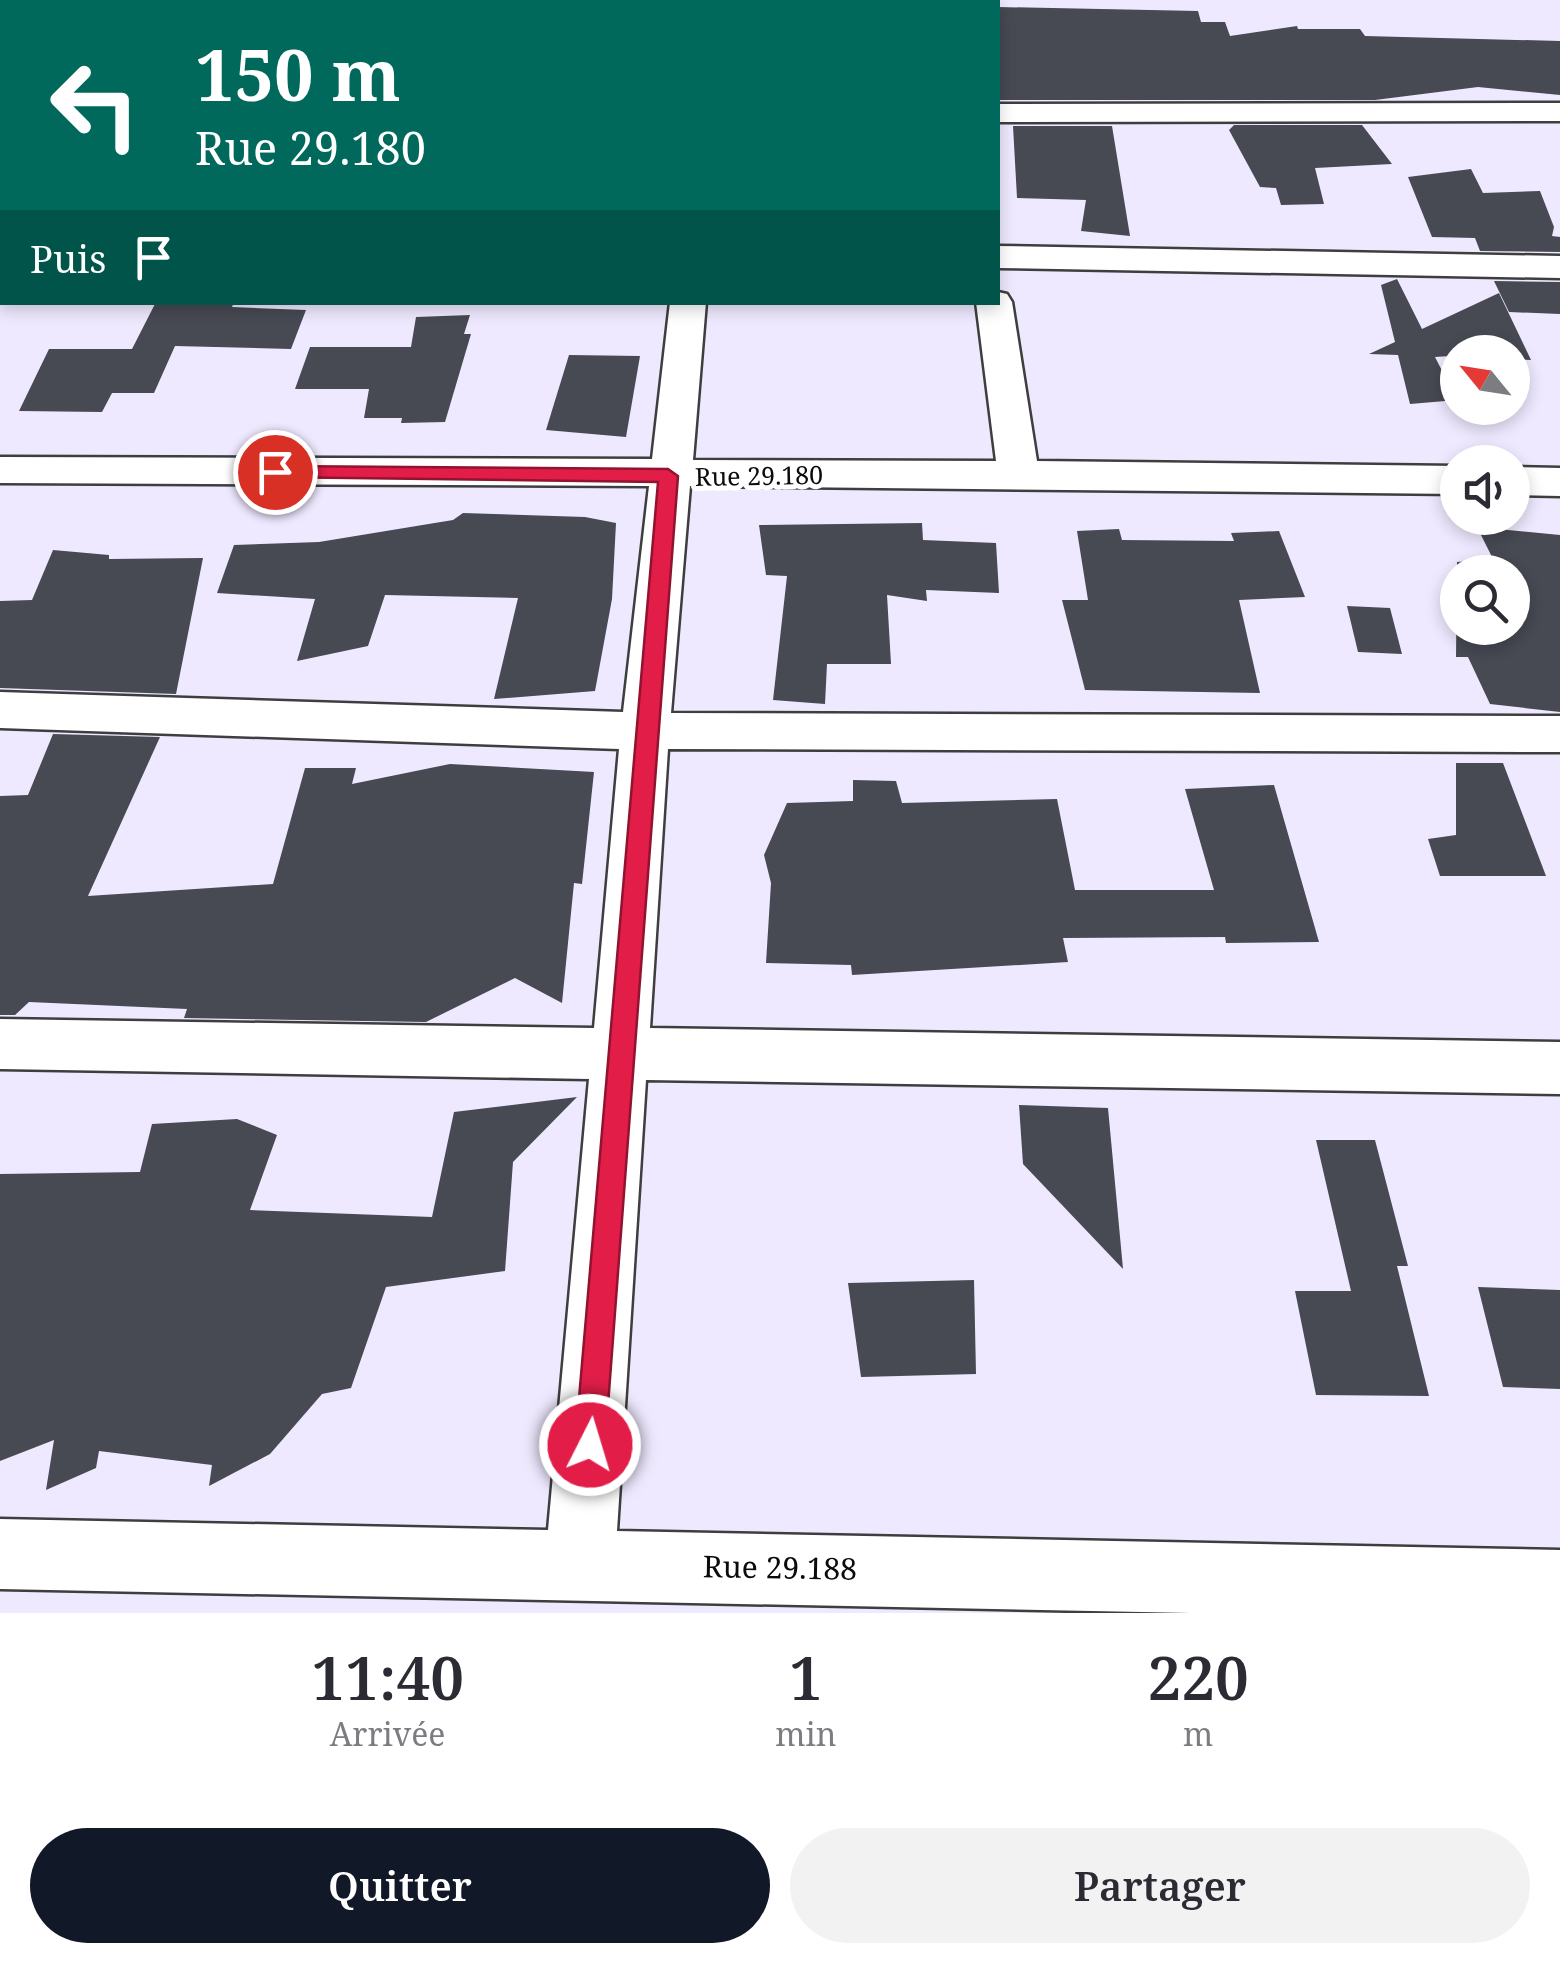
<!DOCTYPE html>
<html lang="fr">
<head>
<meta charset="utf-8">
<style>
	:root { --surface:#fff; --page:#f2f2f3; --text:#2b2b33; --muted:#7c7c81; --accent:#111827 }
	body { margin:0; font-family:"Noto Serif",serif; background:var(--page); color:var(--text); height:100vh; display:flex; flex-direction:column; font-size:38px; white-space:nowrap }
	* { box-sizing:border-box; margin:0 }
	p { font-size:32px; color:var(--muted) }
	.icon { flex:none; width:55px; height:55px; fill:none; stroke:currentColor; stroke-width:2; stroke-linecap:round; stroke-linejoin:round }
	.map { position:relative; height:1613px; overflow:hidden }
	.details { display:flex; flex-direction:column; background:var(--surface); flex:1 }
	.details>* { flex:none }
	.guide { position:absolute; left:0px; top:0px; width:1000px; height:305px; box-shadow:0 5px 15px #0003; background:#00695c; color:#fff; overflow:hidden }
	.needle { width:65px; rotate:300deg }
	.fabs { position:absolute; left:1440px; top:335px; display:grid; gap:20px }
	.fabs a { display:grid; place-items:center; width:90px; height:90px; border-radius:50%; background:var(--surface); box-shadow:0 5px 15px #0003; font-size:50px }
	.pin { position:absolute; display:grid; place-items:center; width:85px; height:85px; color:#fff; margin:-42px; border:5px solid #fff; border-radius:50%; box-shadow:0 2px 10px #0007 }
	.me { position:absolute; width:110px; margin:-55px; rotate:5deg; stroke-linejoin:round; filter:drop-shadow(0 0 8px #0008) }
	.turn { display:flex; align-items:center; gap:35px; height:210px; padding:0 30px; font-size:45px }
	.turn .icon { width:130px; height:130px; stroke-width:2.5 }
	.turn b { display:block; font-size:70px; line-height:85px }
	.then { display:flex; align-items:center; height:95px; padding:0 30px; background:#0003; gap:20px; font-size:38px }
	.eta { display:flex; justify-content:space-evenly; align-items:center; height:170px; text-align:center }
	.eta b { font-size:60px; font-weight:600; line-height:70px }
	.action { display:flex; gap:20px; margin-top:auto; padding:20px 30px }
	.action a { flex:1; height:115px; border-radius:60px; background:var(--accent); color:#fff; font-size:40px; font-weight:600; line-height:115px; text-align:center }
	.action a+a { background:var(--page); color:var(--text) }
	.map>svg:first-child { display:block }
	.building { fill:#474953; fill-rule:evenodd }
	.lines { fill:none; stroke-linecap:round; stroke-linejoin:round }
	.street-casing { stroke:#3e3e3e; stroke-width:5 }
	.street { fill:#fff; fill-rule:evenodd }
	.route { fill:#e11d48; stroke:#92132f; stroke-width:2.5 }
	.labels { text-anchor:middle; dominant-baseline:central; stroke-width:10; stroke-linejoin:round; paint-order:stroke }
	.street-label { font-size:25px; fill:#0b0b0b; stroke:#fff }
	.near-street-label { font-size:30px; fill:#0b0b0b; stroke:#fff }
</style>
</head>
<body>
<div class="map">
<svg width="1560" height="1613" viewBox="0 0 1560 1613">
	<rect width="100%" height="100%" fill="#efe9ff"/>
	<g class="building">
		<polygon points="998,7 1198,11 1201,22 1225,22 1230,36 1297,26 1298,29 1360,29 1365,36 1560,41 1560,95 1478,87 1375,100 998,100"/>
		<polygon points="1234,125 1362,125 1392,164 1315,168 1324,204 1281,205 1276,188 1260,187 1229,130"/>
		<polygon points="1013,126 1112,126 1130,236 1081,231 1086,200 1017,198"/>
		<polygon points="1471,169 1483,193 1540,191 1554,227 1552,236 1560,237 1560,252 1480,251 1475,238 1432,237 1408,177"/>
		<polygon points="1397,279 1422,329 1499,293 1531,360 1512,359 1512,352 1435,357 1457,400 1410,404 1398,355 1369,354 1395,342 1381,285"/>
		<polygon points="1494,281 1560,282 1560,314 1509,312"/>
		<polygon points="156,302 234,302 232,307 306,310 291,349 175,346 154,393 112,393 102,412 19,411 49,349 132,349"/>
		<polygon points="470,315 464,334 471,334 445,422 401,423 402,418 364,418 369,389 295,389 310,347 411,347 416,317"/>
		<polygon points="569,355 640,356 626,437 546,430"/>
		<polygon points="463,513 585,517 616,523 612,599 595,691 494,699 518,598 385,595 368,646 297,661 315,599 217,593 234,545 319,542 453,520"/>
		<polygon points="922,523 923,540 996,543 999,593 926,590 927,601 887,595 891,664 827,664 825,704 773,700 787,576 766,575 759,525"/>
		<path d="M1477,527L1560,535V712L1490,704L1468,657H1456L1457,562L1493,559ZM1458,572H1512V628H1458Z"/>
		<polygon points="1119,529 1122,540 1234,541 1231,533 1279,531 1305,597 1239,600 1260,693 1085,690 1062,600 1088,600 1077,531"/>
		<polygon points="53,550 109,555 109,559 203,558 176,694 0,688 0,601 32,600"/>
		<polygon points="1347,606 1390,608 1402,654 1358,652"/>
		<polygon points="53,734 160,737 88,896 273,884 305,768 356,768 352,784 450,764 594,772 582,884 574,883 562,1003 515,978 426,1022 184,1018 187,1009 29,1002 15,1015 0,1015 0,796 28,795"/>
		<polygon points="1456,763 1503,763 1546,876 1440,876 1428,839 1456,835"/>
		<polygon points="853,780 896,781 902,803 1057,799 1075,890 1214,890 1185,789 1274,785 1319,942 1226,943 1225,937 1063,938 1068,962 852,975 851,965 766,963 771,883 764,855 787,803 853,801"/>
		<polygon points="577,1097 513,1162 505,1271 386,1287 351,1388 322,1394 270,1454 209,1486 212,1465 99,1451 96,1468 46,1490 54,1440 0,1461 0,1174 140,1172 152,1124 237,1119 277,1135 250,1210 432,1217 454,1112"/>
		<polygon points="1019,1105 1108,1108 1123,1269 1023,1164"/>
		<polygon points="1316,1140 1375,1140 1408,1266 1397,1266 1429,1396 1316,1395 1295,1291 1351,1291"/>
		<polygon points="974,1280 976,1374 861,1377 848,1283"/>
		<polygon points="1478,1287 1560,1290 1560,1389 1503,1387"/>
	</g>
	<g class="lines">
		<g class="street-casing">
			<g id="street">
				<rect x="939" y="0" width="28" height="2"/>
				<polygon points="1560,103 1560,121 998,122 998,104"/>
				<rect x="0" y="237" width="2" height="20"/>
				<polygon points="998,246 1560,256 1560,278 998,268"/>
				<polygon points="998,292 1007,294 1012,302 1037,461 1458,466 1458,494 690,486 671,713 1560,716 1560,752 668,749 650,1028 1560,1042 1560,1094 646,1080 617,1531 1560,1550 1560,1613 1191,1613 0,1589 0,1519 548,1530 589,1079 0,1069 0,1019 594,1028 619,749 0,728 0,692 623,712 649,486 0,483 0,457 652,459 670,302 706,302 693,460 996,461 976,302 998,302"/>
				<polygon points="1512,467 1560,468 1560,496 1512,495"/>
			</g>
		</g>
		<use href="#street" class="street"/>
	</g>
	<polygon class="route" points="275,466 668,469 678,476 605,1445 601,1456 590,1461 579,1456 575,1445 658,482 269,477 269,468"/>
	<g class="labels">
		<g class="street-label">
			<text transform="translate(759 475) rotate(-1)">Rue 29.180</text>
		</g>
		<g class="near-street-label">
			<text transform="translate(780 1567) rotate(1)">Rue 29.188</text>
		</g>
	</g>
</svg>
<div class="fabs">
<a><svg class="needle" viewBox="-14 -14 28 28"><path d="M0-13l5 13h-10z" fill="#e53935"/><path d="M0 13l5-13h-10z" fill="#7c7c81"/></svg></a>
<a><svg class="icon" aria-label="sound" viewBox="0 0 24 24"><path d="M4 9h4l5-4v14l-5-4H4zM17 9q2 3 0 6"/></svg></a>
<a><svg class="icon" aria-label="search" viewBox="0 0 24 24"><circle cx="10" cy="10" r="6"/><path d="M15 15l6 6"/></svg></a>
</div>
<div class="pin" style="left:275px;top:472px;background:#d93025"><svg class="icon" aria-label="arrive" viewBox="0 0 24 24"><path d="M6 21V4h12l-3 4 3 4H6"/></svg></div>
<svg class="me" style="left:590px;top:1445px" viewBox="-20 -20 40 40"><circle r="17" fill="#e11d48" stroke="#fff" stroke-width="3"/><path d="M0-11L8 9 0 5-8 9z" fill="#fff"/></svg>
<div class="guide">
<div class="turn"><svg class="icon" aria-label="left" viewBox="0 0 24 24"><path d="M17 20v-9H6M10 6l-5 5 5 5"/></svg><div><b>150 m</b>Rue 29.180</div></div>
<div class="then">Puis<svg class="icon" aria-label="arrive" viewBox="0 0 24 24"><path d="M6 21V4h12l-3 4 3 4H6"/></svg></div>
</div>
</div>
<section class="details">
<div class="eta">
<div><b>11:40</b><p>Arrivée</p></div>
<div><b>1</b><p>min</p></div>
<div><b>220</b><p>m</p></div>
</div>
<div class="action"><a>Quitter</a><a>Partager</a></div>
</section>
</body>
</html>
